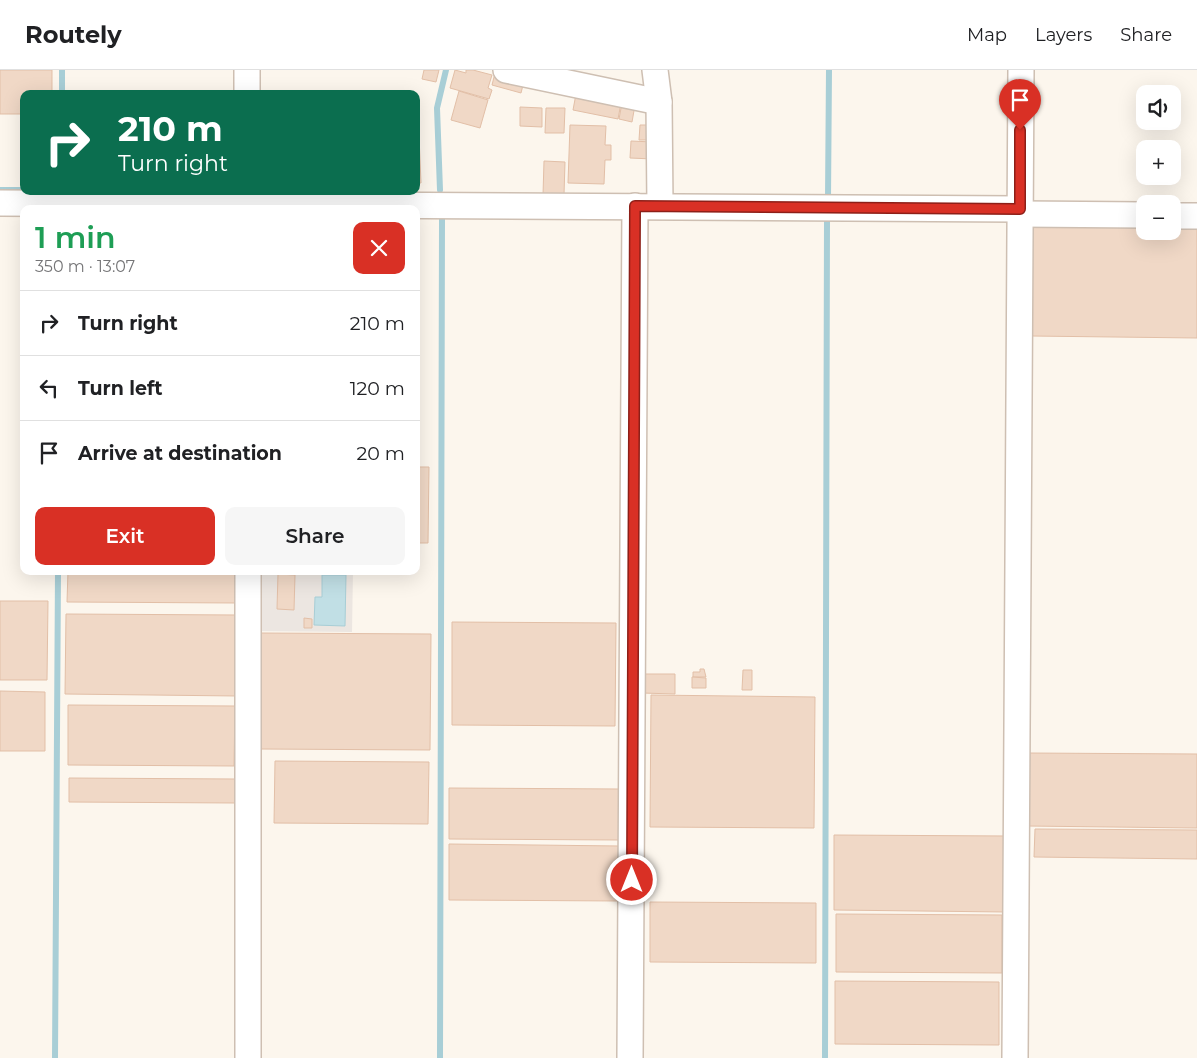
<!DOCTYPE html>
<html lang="en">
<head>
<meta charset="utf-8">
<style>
	:root { --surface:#fff; --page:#f6f6f6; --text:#202124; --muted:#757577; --line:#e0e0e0; --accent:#d93025 }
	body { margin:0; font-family:Montserrat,sans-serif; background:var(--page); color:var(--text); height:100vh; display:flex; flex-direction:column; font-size:19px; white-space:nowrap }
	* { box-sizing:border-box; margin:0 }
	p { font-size:16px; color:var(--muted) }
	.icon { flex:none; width:28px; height:28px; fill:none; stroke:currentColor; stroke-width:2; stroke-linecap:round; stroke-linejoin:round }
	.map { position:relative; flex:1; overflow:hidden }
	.details { position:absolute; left:20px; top:135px; width:400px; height:370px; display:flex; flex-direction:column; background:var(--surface); border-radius:10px; box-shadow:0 5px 20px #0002 }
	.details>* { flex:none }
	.guide { position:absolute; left:20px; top:20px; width:400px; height:105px; border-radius:10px; box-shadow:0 5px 20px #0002; background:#0b6e4f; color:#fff; overflow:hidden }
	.buttons { position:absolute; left:1136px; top:15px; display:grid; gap:10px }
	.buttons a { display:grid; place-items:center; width:45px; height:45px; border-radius:10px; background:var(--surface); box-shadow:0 5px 20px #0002; font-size:25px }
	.pin { position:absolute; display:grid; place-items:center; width:42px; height:42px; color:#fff; margin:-51px -21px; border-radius:50% 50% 50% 0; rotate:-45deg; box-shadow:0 0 5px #0007 }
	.pin .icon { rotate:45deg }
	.me { position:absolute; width:55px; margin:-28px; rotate:0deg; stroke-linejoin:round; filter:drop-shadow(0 0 4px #0008) }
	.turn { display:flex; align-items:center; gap:18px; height:105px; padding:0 15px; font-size:22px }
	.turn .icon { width:65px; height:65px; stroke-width:2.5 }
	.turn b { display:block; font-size:35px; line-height:42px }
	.round { display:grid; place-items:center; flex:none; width:52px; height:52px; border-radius:10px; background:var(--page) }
	.headline { display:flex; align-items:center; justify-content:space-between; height:85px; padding:0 15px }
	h1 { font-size:30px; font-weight:600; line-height:38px; color:#1e9e55 }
	.action { display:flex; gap:10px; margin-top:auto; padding:10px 15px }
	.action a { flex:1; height:58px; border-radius:10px; background:var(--accent); color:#fff; font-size:20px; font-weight:600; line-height:58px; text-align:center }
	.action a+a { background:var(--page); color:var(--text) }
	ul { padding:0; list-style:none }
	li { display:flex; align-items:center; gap:15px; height:65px; padding:0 15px; border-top:1px solid var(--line) }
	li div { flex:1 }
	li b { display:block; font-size:19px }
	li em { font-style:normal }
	header { display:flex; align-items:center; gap:30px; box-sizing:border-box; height:70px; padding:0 25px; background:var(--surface); border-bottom:1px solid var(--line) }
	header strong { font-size:24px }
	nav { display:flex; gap:28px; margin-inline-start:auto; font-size:18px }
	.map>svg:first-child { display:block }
	.industrial { fill:#ece6e1 }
	.water { fill:#c1dfe5; stroke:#a8ced6 }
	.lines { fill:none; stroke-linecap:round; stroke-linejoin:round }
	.stream { stroke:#a8ced6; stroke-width:6 }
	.building { fill:#f0d8c6; stroke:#e2bfa7 }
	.minor-casing { stroke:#cebfb2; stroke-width:28 }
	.minor { stroke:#fff; stroke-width:25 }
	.route-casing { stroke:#8d1f18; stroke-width:12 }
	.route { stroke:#d93025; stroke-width:9 }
</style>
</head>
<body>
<header>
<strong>Routely</strong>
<nav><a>Map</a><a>Layers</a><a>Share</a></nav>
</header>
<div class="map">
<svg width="1197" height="988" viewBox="0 0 1197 988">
	<rect width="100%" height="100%" fill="#fcf6ed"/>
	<polygon class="industrial" points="254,501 353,501 352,562 254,561"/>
	<polygon class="water" points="322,505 346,505 345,556 314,555 315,527 322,527"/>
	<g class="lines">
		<g class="stream">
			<polyline points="62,24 62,0"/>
			<polyline points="0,120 24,120"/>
			<polyline points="440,120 437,38 446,0"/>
			<polyline points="828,129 829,0"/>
			<polyline points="825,987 827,148"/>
			<polyline points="55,988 58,501"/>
			<polyline points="440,988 442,148"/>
		</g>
	</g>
	<g class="building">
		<polygon points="0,0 52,0 52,24 24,24 24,44 0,44"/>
		<polygon points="424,0 439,0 436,12 422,9"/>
		<polygon points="455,0 466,3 466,0 473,0 492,5 488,18 492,20 489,29 450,18"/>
		<polygon points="495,3 524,11 521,23 492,15"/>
		<polygon points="459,21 488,30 480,58 451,50"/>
		<polygon points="576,24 621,33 618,49 573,40"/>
		<polygon points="622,33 635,35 632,52 619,49"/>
		<polygon points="520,37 542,38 542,57 520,56"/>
		<polygon points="546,38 565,38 564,63 545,63"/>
		<polygon points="416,43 418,43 421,113 416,113"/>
		<polygon points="570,55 606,56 605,75 611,75 611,90 605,90 604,114 568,113"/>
		<polygon points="640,55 653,55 653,70 639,70"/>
		<polygon points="631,71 653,72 653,89 630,88"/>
		<polygon points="544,91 565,92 564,125 543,125"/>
		<polygon points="1032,153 1145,154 1145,161 1172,161 1172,154 1197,154 1197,268 1031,266"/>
		<polygon points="416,397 429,397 428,473 416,473"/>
		<polygon points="68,501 236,501 236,533 67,532"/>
		<polygon points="278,504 295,505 294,540 277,539"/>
		<polygon points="0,531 48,531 47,610 0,610"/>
		<polygon points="66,544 237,545 237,626 65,624"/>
		<polygon points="304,548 312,549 312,558 304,558"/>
		<polygon points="452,552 616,553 615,656 452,655"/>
		<polygon points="261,563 431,564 430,680 260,679"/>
		<polygon points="700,599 704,599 706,607 693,607 693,602 700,602"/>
		<polygon points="743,600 752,600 752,620 742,620"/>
		<polygon points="642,604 675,604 675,624 642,623"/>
		<polygon points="692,607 706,608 706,618 692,618"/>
		<polygon points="0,621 45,622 45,681 0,681"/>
		<polygon points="651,625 815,627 814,758 650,757"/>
		<polygon points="68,635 235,636 234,696 68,695"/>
		<polygon points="1028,683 1197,684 1197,758 1027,756"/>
		<polygon points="275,691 429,692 428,754 274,753"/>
		<polygon points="69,708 235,709 235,733 69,732"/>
		<polygon points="449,718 619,719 619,770 449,769"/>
		<polygon points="1035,759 1197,760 1197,789 1034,787"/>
		<polygon points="834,765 1007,766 1006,842 834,840"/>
		<polygon points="449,774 620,776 619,831 449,830"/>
		<polygon points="650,832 816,833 816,893 650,892"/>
		<polygon points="836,844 1002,845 1002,903 836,902"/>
		<polygon points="835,911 999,912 999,975 835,974"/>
	</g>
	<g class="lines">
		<g class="minor-casing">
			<g id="minor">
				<polyline points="506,0 659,32"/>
				<polyline points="655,0 659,32 660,136"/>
				<polyline points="247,24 247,0"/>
				<polyline points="0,133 1020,139"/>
				<polyline points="1020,144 1145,145"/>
				<polyline points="1172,146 1197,146"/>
				<polyline points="248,988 248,501"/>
				<polyline points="630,988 635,136"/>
				<polyline points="1015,988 1021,0"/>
			</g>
		</g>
		<use href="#minor" class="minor"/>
	</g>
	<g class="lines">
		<g class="route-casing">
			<polyline id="route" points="632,810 635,136 1020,139 1020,60"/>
		</g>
		<use href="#route" class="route"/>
	</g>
</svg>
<div class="buttons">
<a><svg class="icon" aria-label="sound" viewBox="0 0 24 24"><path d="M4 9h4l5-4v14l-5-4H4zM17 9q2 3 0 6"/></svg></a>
<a>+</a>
<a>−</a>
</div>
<div class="pin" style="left:1020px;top:60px;background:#d93025"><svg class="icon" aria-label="arrive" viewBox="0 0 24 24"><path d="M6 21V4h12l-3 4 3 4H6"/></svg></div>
<svg class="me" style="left:632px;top:810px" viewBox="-20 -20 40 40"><circle r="17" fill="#d93025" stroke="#fff" stroke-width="3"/><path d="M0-11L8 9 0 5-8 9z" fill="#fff"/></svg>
<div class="guide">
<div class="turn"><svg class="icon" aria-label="right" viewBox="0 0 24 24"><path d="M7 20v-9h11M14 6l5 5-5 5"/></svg><div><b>210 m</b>Turn right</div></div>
</div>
<section class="details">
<div class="headline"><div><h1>1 min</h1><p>350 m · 13:07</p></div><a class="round" style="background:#d93025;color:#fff"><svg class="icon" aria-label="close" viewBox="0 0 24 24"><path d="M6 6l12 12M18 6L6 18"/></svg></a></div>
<ul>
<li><svg class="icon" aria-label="right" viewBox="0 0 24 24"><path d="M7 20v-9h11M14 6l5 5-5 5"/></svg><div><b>Turn right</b></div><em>210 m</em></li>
<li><svg class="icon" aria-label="left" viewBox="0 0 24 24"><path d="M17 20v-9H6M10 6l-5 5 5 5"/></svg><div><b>Turn left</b></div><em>120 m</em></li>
<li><svg class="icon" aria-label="arrive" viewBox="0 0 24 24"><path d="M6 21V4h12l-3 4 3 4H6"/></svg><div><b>Arrive at destination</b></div><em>20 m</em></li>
</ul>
<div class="action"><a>Exit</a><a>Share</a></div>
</section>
</div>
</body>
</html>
